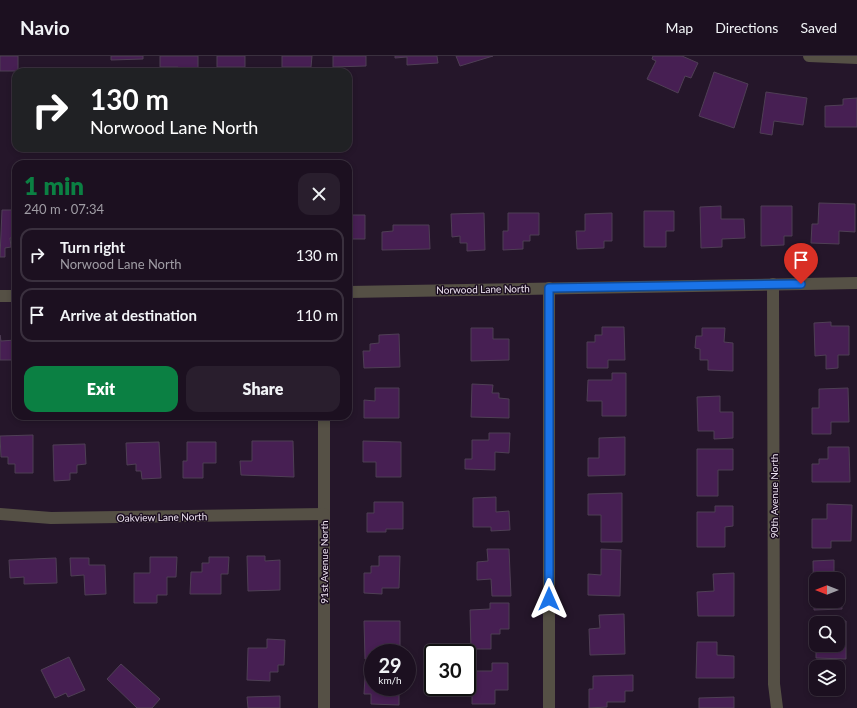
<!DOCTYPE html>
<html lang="en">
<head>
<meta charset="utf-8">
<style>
	:root { --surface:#1c1020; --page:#291e2d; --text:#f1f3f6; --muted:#a09da5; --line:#3a303e; --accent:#0b8043 }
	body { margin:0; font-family:Lato,sans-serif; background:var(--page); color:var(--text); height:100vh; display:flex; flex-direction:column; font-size:15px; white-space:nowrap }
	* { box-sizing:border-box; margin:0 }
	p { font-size:13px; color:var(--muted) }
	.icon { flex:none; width:22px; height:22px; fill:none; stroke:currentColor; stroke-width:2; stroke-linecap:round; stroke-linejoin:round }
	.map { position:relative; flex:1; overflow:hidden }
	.drawer { position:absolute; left:12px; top:104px; width:340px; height:260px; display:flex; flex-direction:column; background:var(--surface); border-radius:12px; box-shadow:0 2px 6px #0003,0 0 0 1px var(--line) }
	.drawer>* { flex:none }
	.top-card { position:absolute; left:12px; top:12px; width:340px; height:84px; border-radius:12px; box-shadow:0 2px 6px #0003,0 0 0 1px var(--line); background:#202124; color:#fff; overflow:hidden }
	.needle { width:26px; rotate:270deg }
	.controls { position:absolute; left:809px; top:516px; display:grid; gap:8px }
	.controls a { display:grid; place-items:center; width:36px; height:36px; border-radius:8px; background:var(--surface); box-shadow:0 2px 6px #0003,0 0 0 1px var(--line); font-size:20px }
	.speed { position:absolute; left:364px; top:588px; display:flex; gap:8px; font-size:20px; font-weight:700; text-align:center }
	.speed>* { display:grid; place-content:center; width:52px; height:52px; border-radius:50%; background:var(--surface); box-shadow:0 2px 6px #0003,0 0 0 1px var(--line); line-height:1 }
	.speed small { font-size:10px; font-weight:400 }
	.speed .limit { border:2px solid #111; border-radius:6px; background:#fff; color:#111 }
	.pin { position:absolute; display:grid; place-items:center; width:34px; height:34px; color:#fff; margin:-41px -17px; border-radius:50% 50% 50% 0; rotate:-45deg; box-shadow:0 0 4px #0007 }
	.pin .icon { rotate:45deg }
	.me { position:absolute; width:44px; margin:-22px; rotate:0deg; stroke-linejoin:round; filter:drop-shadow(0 0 3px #0008) }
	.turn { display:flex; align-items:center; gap:14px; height:84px; padding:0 12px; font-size:18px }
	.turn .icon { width:52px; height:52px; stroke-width:2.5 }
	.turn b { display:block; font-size:28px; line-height:34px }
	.round { display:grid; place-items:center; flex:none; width:42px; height:42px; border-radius:12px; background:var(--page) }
	.summary { display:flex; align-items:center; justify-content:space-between; height:68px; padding:0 12px }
	h1 { font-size:24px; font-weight:800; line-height:30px; color:var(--accent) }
	.button { display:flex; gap:8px; margin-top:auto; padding:8px 12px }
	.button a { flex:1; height:46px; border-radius:12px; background:var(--accent); color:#fff; font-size:16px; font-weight:800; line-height:46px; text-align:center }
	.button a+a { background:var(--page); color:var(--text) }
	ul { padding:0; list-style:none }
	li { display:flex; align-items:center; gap:12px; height:54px; margin:0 8px 6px; padding:0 4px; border:2px solid var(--line); border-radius:12px }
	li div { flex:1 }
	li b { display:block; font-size:15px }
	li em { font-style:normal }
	header { display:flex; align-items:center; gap:24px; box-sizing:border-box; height:56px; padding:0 20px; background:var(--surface); border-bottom:1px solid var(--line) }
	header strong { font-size:19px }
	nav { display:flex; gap:22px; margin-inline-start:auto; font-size:14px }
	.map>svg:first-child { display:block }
	.building { fill:#471f53; stroke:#4f3f55; fill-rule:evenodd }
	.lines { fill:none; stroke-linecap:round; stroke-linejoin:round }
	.street { stroke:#555045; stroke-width:12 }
	.route-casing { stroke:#114b97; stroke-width:10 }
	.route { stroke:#1a73e8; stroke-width:7 }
	.labels { text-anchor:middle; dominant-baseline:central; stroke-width:3; stroke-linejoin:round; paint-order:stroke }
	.street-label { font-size:10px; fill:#efe5f3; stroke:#1b0d20 }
</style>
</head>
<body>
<header>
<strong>Navio</strong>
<nav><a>Map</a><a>Directions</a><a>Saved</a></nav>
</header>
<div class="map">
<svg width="857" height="652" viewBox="0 0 857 652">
	<rect width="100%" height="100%" fill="#25162a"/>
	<g class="building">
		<rect x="0" y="0" width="18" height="15"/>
		<polygon points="111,0 143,0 143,3 111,4"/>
		<polygon points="160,0 198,0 198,16 178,16 178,11 160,11"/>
		<rect x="217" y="0" width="28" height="11"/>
		<polygon points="282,0 312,0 311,11 282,11"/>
		<polygon points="333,0 366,0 366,10 333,11"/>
		<polygon points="395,0 437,0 438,7 407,9 407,1 395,2"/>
		<polygon points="456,0 493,0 460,10"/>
		<polygon points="653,0 682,0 698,7 691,22 685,20 678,37 647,23 656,5 652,3"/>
		<polygon points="714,16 748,28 734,72 699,60"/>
		<polygon points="766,36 807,42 803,69 774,65 772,79 760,77"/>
		<polygon points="857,42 857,71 825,71 825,50 843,49 843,43"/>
		<polygon points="819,147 855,148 855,176 839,175 839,188 811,187 812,168 818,168"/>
		<polygon points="721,150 721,163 744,163 745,182 722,183 722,191 701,192 700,151"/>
		<polygon points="761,150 792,150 792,180 784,180 784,189 761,190"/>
		<polygon points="2,154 13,154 13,161 16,161 16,182 10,182 11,191 5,192 5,201 0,201"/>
		<polygon points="644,155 674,155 674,175 666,175 666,191 644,191"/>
		<polygon points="484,157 485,194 467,195 467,187 460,187 460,180 452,181 451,158"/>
		<polygon points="508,157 539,157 539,179 530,179 530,185 523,185 523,193 503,194 503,175 508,175"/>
		<polygon points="612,157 612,185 604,185 604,192 577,193 576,175 585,175 585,158"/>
		<polygon points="348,159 365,159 365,183 350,183 350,196 348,196"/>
		<polygon points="393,169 429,169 430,193 382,194 382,176 393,175"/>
		<polygon points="831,266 831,270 849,270 849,299 838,299 838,312 826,313 826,299 815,300 814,267"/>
		<polygon points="602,271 624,271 625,304 608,304 608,312 587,312 587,286 595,286 595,279 602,279"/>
		<polygon points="471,272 493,272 493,283 509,283 509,304 471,305"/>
		<polygon points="702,272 725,272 724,286 733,287 733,315 708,314 708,304 700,304 700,293 695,292 696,280 702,280"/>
		<polygon points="399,278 400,311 364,312 363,295 370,295 370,288 379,287 379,279"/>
		<polygon points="0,279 1,285 16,284 16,304 0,304"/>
		<polygon points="612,317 626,317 626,360 602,360 602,345 587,345 588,324 612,324"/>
		<polygon points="472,328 493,329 492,337 499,337 499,342 509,343 509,362 471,361"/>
		<polygon points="375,332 399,332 399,362 364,362 364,344 375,345"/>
		<polygon points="848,332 849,366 831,366 831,378 812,378 812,352 819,352 819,333"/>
		<polygon points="720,340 720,356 733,356 733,382 714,383 714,375 698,375 697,341"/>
		<polygon points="489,377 510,377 509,397 495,396 495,414 465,413 465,403 472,403 472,384 489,384"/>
		<polygon points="33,379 33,417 15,417 15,408 8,408 8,401 1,401 0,380"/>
		<polygon points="625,381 625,419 588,420 588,402 599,402 599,382"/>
		<polygon points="252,385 293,385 294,421 241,419 240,405 252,405"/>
		<polygon points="363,385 401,386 401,421 376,421 376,406 363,406"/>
		<polygon points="159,386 161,422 142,423 141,415 136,415 136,408 127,409 126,387"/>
		<polygon points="187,386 216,386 216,407 203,407 203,422 183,422 183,405 187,405"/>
		<polygon points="85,388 86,408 77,409 77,417 70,417 70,424 54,425 53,389"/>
		<polygon points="828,391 849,391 850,426 812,426 812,408 819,408 819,403 828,403"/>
		<polygon points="697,393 733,393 733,414 718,414 718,440 697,440"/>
		<polygon points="622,437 622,486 601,486 601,459 588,459 588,438"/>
		<polygon points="496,441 496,456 509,455 510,474 491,475 491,471 473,471 473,442"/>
		<polygon points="374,446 403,446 403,473 386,473 386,476 367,476 367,457 374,457"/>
		<polygon points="827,448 852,449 851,485 831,485 831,492 812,492 812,463 827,463"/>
		<polygon points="715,450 733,450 733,470 725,471 725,491 697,491 697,456 715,456"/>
		<polygon points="487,493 509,493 511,540 492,540 491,523 477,524 477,506 488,505"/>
		<polygon points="601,493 621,494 620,540 588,539 588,518 601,519"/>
		<polygon points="247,500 265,500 265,505 280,504 280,534 248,535"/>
		<polygon points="379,500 400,500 399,532 382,532 382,538 364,537 364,517 371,517 371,510 379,510"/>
		<polygon points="150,501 177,501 176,521 167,521 167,539 157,539 157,547 134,547 134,517 150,517"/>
		<polygon points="209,501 229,501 228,518 221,518 221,538 190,538 191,516 202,516 202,507 209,507"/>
		<polygon points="56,502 57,527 24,528 24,521 10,522 9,504"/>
		<polygon points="70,502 89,502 89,509 105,509 106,538 85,539 84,519 71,520"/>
		<polygon points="834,504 834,523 816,523 816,545 838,545 838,538 841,538 842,553 814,554 813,505"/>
		<polygon points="734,517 734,560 698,560 697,536 714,535 713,518"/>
		<polygon points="490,547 509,547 509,573 500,573 500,578 491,578 491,593 471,593 470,554 490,553"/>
		<polygon points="624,558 625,598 590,599 589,573 600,572 599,559"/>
		<polygon points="364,565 400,565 400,596 373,597 373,603 365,603"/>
		<path d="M813,565H846V603L816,602V582H812ZM816,567H838V589H816Z"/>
		<polygon points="267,583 285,584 284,609 278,609 278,616 270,616 270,625 247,624 248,592 267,592"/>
		<polygon points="697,586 717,586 717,599 734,600 734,622 696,622"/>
		<polygon points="69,601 85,634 68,641 66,637 55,642 41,614"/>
		<polygon points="492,607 508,607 508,634 495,634 495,648 472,648 472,633 463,633 463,631 467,631 467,615 492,615"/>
		<polygon points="121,608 160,643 152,652 137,652 107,623"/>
		<polygon points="633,619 633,635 625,635 625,646 607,646 607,651 589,652 589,633 593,633 593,620"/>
		<polygon points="365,621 373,621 373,631 399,631 399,649 371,648 371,638 364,638"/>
		<polygon points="280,640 280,652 248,652 247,641"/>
		<polygon points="734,641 734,652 699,652 699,642"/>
	</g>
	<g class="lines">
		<g class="street">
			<polyline points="809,0 857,2"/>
			<polyline points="773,228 774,628 777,652"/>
			<polyline points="348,236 857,227"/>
			<polyline points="0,240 16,240"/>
			<polyline points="324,360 324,652"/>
			<polyline points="0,458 51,462 324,458"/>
			<polyline points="549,652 549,232"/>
		</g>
	</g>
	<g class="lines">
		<g class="route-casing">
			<polyline id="route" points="549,543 549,232 801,228"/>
		</g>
		<use href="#route" class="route"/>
	</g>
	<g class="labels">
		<g class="street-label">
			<text transform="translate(483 233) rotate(-1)">Norwood Lane North</text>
			<text transform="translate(774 440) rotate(-90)">90th Avenue North</text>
			<text transform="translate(162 461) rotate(-1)">Oakview Lane North</text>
			<text transform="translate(324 506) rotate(-90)">91st Avenue North</text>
		</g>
	</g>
</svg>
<div class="controls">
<a><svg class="needle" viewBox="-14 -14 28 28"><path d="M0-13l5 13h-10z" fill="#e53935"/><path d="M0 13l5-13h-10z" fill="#a09da5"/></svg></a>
<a><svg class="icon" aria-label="search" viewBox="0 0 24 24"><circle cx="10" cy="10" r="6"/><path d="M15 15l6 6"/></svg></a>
<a><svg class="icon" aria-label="layers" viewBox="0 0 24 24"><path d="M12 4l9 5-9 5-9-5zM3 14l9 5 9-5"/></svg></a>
</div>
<div class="speed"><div>29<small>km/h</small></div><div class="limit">30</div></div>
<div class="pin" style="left:801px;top:228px;background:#d93025"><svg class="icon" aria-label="arrive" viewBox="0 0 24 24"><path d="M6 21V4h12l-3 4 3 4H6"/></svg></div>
<svg class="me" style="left:549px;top:543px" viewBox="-20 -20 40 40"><path d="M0-17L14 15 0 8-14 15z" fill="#1a73e8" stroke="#fff" stroke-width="4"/></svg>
<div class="top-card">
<div class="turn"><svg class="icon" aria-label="right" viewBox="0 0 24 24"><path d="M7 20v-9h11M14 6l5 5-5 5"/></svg><div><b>130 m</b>Norwood Lane North</div></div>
</div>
<section class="drawer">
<div class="summary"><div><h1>1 min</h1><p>240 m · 07:34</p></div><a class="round"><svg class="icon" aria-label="close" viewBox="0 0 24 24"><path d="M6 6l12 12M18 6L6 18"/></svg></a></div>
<ul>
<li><svg class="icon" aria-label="right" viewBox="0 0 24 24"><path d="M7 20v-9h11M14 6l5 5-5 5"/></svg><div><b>Turn right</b><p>Norwood Lane North</p></div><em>130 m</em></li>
<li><svg class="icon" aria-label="arrive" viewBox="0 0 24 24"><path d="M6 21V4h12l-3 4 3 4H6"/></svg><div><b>Arrive at destination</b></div><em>110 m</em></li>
</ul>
<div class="button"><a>Exit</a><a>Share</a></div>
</section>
</div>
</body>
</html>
